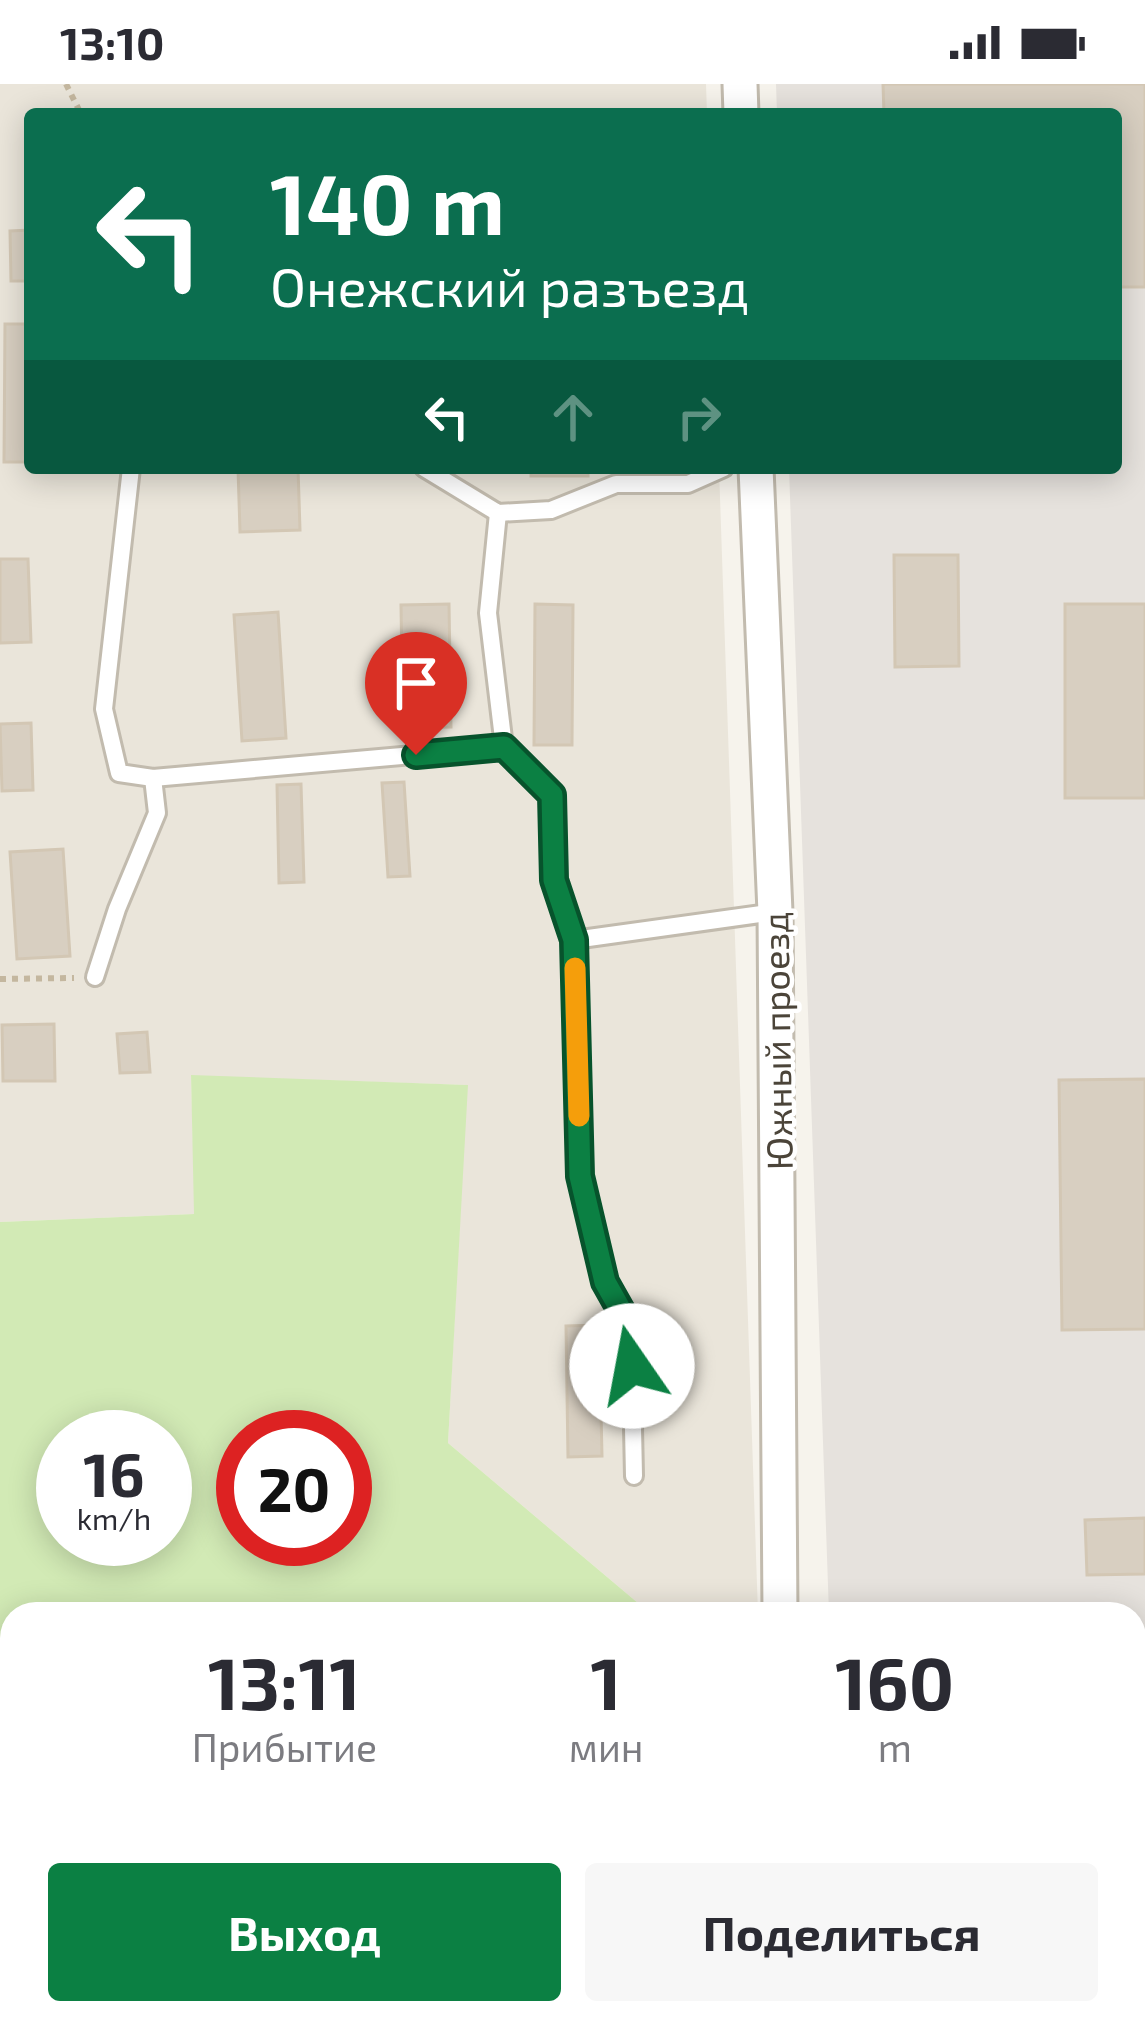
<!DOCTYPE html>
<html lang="ru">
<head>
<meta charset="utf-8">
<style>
	:root { --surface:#fff; --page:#f7f7f7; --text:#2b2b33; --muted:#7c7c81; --accent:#0b8043 }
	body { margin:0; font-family:"Exo 2",sans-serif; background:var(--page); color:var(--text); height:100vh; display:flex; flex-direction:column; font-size:45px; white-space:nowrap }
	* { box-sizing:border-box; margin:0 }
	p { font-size:39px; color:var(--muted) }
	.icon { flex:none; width:66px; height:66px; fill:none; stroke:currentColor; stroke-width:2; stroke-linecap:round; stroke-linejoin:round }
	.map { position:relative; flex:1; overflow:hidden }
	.side { position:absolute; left:0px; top:1518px; width:1146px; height:423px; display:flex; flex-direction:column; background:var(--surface); border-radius:36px 36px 0 0; box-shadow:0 6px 30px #0003 }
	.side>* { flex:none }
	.guide { position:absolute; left:24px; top:24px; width:1098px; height:366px; border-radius:12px; box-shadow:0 6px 30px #0003; background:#0b6e4f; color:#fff; overflow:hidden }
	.speed { position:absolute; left:36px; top:1326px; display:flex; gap:24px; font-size:60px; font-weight:700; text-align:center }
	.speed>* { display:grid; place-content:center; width:156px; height:156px; border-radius:50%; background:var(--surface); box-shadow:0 6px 30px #0003; line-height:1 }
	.speed small { font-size:30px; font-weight:400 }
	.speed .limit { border:18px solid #d22; background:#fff; color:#111 }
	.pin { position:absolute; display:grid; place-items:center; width:102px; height:102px; color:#fff; margin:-123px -51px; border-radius:50% 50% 50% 0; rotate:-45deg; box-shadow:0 0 12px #0007 }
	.pin .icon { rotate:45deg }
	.me { position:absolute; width:132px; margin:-66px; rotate:348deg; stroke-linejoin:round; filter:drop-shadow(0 0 9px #0008) }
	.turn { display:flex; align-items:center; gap:42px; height:252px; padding:0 48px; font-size:54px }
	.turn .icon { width:156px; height:156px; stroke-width:2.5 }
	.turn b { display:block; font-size:84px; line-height:102px }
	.lanes { display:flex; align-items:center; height:114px; padding:0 48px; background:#0003; justify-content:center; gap:60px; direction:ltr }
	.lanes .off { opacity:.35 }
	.eta { display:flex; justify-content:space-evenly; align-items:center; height:204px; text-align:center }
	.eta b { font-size:72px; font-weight:700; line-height:84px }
	.action { display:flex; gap:24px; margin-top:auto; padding:24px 48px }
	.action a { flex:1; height:138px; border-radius:12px; background:var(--accent); color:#fff; font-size:48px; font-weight:700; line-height:138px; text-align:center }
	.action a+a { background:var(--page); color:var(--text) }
	.status { display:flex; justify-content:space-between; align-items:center; height:84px; padding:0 60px; background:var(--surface); direction:ltr }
	.status svg { height:33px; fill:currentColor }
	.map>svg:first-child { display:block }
	.residential { fill:#eae5da }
	.industrial { fill:#e6e2dd }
	.green { fill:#d2eab5; fill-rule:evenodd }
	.building { fill:#d8cfc1; stroke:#d3c7b4; stroke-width:3 }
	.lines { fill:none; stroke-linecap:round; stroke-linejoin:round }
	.service-casing { stroke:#c2bbae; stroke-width:22 }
	.minor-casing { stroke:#c2bbae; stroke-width:39 }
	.path { stroke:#c4b79f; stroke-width:6; stroke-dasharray:6 6; stroke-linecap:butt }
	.service { stroke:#fff; stroke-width:16 }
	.minor { stroke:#fff; stroke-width:33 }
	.route-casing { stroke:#07532c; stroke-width:30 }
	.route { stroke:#0b8043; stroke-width:21 }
	.slow { stroke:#f59e0b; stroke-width:21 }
	.labels { text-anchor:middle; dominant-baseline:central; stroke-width:9; stroke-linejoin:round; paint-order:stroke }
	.street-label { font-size:36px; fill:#4b4439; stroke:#fff }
</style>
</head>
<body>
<div class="status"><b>13:10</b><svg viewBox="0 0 49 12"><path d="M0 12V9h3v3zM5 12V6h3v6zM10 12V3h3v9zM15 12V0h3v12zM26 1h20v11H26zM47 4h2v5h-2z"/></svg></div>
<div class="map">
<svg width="1145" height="1939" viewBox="0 0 1145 1939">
	<rect width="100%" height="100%" fill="#f6f3ec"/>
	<polygon class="residential" points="0,0 706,0 707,30 30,30 30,384 719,384 758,1530 651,1530 448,1359 467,1001 191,992 195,1130 0,1138"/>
	<polygon class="industrial" points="776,0 1145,0 1145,1939 843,1939 842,1929 1134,1929 1134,1530 829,1530 789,384 1116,384 1116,30 777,30"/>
	<path class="green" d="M191,991L468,1001L448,1359L651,1530H12V1929H760V1939H3L0,1900V1138L194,1130ZM63,1353H165V1455H63ZM243,1353H345V1455H243Z"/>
	<g class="building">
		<polygon points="883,0 1145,0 1145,203 1116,203 1116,30 884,30"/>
		<polygon points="30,146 30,197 11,197 10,147"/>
		<polygon points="5,240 30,240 30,378 4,378"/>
		<polygon points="238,384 298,384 300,446 240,448"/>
		<rect x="531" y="384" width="57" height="8"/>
		<polygon points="894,471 958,471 959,582 895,583"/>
		<polygon points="0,475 28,475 31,558 0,559"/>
		<polygon points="449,520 451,643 403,644 401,521"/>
		<polygon points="535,520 573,521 572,661 534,661"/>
		<rect x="1065" y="520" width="80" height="194"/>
		<polygon points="278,528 286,654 242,657 234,531"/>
		<polygon points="31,639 33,706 2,707 0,640"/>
		<polygon points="404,698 410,792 388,793 382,699"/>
		<polygon points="301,700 304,798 279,799 277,701"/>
		<polygon points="63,765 70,872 17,875 10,768"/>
		<polygon points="54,940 55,997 3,997 2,941"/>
		<polygon points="147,948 150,988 120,989 117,950"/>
		<polygon points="1145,995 1145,1245 1062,1246 1059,996"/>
		<polygon points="599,1241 602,1372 568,1373 566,1242"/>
		<polygon points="1145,1434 1145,1490 1087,1491 1085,1436"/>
	</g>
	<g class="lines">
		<g class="service-casing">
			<g id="service">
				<polyline points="131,384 104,625 119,689 153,694 504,663 552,711 554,796 574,856 580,1092 605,1198 631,1246 634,1392"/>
				<polyline points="424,384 498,429 551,426 616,400 688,400 724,384"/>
				<polyline points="498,429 488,529 504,663"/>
				<polyline points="574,856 775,828"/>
				<polyline points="95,893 117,825 157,729 153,694"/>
			</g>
		</g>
		<g class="minor-casing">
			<g id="minor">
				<polyline points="740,0 741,30"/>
				<polyline points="756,384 775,828 780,1530"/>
				<polyline points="783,1929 783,1939"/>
			</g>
		</g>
		<g class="path">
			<polyline points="66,0 81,30"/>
			<polyline points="0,895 74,894"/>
		</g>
		<use href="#service" class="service"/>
		<use href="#minor" class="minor"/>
	</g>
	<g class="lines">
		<g class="route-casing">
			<polyline id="route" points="416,671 504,663 552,711 554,796 574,856 580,1092 605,1198 632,1246 632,1282"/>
		</g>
		<use href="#route" class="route"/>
		<polyline class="slow" points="575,884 579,1032"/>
	</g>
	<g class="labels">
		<g class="street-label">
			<text transform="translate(776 957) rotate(-91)">Южный проезд</text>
		</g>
	</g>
</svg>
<div class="speed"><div>16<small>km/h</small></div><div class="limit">20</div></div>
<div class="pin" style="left:416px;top:671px;background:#d93025"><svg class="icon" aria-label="arrive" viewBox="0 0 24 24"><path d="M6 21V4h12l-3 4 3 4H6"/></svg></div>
<svg class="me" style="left:632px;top:1282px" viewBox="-20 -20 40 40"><circle r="19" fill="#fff"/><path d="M0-13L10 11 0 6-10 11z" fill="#0b8043"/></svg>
<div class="guide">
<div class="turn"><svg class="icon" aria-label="left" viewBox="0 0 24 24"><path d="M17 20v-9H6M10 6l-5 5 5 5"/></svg><div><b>140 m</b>Онежский разъезд</div></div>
<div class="lanes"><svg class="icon" aria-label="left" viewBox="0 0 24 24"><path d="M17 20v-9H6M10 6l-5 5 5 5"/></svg><svg class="icon off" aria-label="ahead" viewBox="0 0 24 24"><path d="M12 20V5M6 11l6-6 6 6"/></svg><svg class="icon off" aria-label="right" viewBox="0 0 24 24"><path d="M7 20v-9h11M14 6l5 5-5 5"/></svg></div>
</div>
<section class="side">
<div class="eta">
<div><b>13:11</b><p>Прибытие</p></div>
<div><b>1</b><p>мин</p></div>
<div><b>160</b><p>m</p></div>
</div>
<div class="action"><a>Выход</a><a>Поделиться</a></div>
</section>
</div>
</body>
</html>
